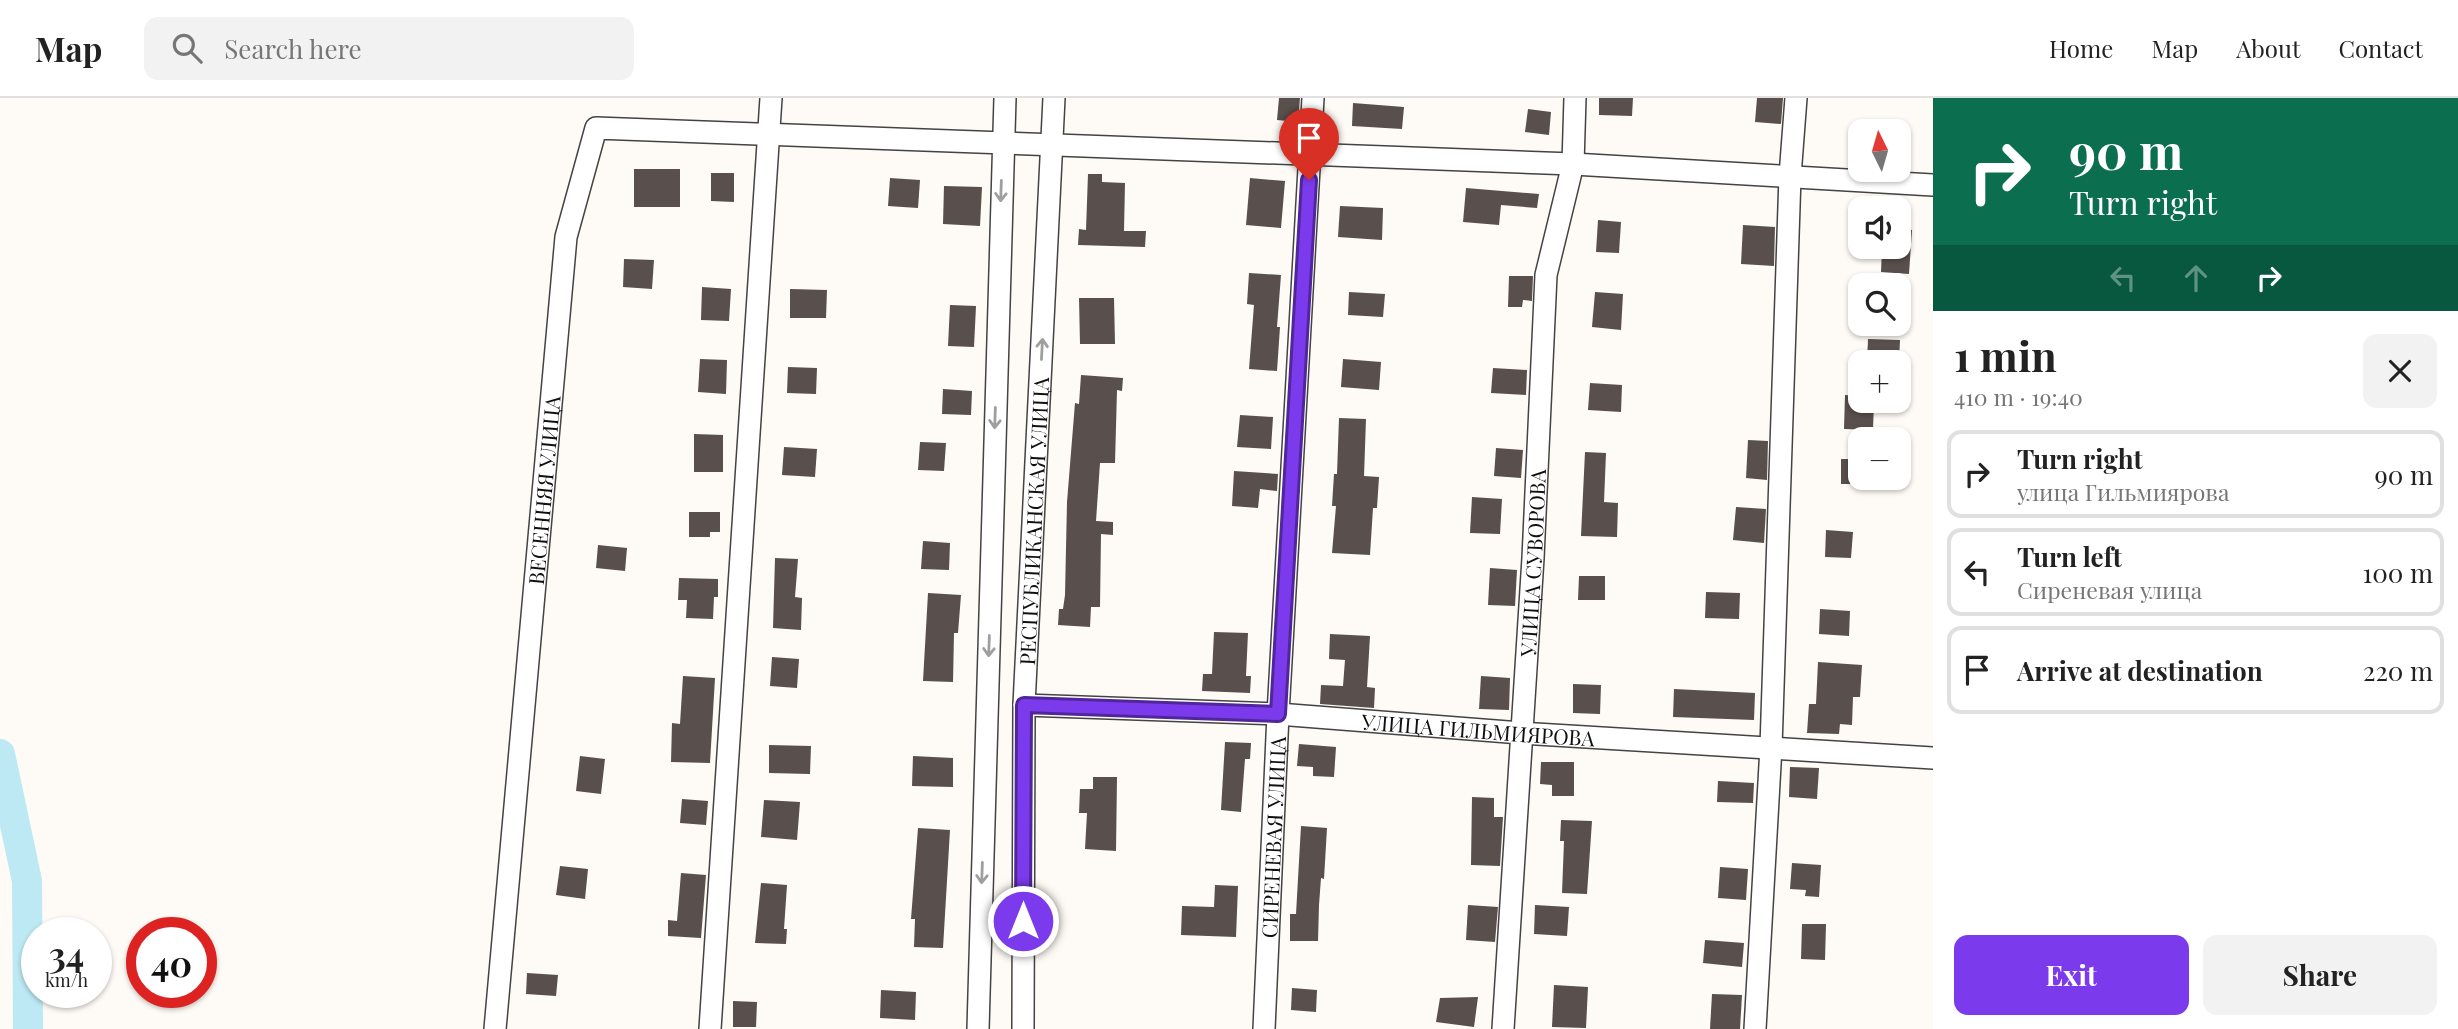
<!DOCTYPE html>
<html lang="en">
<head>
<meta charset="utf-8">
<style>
	:root { --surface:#fff; --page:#f2f2f2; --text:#222; --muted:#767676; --line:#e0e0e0; --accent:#7c3aed }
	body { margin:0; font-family:"Playfair Display",serif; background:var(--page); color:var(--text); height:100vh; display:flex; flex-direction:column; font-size:26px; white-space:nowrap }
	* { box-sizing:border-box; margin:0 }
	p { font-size:23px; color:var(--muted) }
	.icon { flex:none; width:38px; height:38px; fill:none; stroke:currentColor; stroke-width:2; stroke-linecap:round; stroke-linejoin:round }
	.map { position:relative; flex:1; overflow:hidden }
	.details { display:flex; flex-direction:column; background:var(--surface); width:525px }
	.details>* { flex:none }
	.guide { background:#0b6e4f; color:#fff; overflow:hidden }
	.needle { width:46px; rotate:355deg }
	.controls { position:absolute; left:1848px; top:21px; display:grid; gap:14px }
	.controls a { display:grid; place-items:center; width:63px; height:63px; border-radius:14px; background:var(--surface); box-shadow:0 2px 5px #0004; font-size:35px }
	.speed { position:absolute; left:21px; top:819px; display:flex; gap:14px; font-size:35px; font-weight:700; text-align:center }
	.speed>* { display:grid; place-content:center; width:91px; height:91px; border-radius:50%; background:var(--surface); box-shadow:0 2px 5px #0004; line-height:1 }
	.speed small { font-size:18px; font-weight:400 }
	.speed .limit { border:10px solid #d22; background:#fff; color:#111 }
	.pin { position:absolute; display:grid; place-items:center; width:60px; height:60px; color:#fff; margin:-72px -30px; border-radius:50% 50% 50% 0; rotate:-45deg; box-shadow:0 0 7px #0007 }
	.pin .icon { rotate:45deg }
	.me { position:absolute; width:77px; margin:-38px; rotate:0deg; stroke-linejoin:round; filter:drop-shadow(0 0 5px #0008) }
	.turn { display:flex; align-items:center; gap:24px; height:147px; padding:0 21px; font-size:32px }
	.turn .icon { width:91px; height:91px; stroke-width:2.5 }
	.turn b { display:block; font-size:49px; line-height:60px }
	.lanes { display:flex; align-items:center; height:66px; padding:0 21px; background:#0003; justify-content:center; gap:35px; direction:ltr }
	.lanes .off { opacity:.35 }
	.round { display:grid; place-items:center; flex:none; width:74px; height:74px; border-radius:14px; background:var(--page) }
	.summary { display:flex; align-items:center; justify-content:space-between; height:119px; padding:0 21px }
	h1 { font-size:42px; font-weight:700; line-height:52px }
	.action { display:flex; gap:14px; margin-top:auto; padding:14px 21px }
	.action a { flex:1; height:80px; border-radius:14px; background:var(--accent); color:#fff; font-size:28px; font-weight:700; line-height:80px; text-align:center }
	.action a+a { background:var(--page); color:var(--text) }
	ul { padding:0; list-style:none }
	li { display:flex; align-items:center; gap:21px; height:88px; margin:0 14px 10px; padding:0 7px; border:4px solid var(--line); border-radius:14px }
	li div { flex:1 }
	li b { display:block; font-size:26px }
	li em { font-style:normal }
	header { display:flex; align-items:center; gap:42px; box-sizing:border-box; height:98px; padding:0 35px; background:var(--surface); border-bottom:2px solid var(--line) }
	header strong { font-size:33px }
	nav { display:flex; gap:38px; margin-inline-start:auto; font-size:24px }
	.search { width:490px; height:63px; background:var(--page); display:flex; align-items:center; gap:18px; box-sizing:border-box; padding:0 24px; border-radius:14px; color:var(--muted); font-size:26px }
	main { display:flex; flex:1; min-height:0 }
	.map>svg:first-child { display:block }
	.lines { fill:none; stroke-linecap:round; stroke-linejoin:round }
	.river { stroke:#bce9f3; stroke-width:30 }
	.building { fill:#594f4d }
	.minor-casing { stroke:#434343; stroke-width:24 }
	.minor { stroke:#fff; stroke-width:21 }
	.oneway { stroke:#9f9f9f }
	.route-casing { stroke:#51269a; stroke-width:18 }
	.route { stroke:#7c3aed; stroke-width:12 }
	.labels { text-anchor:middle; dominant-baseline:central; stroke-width:7; stroke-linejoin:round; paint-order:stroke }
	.street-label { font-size:21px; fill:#101010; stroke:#fff }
</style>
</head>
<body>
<header>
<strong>Map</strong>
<div class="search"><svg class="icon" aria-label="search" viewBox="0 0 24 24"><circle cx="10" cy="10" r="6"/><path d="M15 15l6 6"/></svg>Search here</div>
<nav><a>Home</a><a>Map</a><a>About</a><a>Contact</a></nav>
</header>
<main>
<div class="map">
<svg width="1933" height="931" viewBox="0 0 1933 931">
	<rect width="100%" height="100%" fill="#fefaf5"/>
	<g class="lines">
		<polyline class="river" points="0,656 27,783 28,931"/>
	</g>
	<g class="building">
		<polygon points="1279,0 1300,0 1298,24 1277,22"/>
		<polygon points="1599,0 1633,0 1632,18 1599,17"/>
		<polygon points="1757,0 1783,0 1781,26 1755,24"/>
		<polygon points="1353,5 1404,9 1402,31 1352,28"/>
		<polygon points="1528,11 1551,14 1549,37 1525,34"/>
		<rect x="634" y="71" width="46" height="38"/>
		<polygon points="711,75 734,75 734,104 711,103"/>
		<polygon points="1088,76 1102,76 1102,84 1125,85 1124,133 1146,133 1145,149 1078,147 1079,131 1086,132"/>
		<polygon points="890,80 920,82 918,110 888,108"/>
		<polygon points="1250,80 1285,83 1281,130 1246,127"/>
		<polygon points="944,88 982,89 980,128 943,126"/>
		<polygon points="1466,90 1539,96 1537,110 1501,107 1499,127 1463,124"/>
		<polygon points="1340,108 1383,110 1382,142 1338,139"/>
		<polygon points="1598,122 1621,124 1619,155 1596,154"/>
		<polygon points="1743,127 1775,129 1774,168 1741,166"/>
		<polygon points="1899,131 1912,132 1909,176 1881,174 1882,149 1899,149"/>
		<polygon points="624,161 654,162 652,191 623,189"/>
		<polygon points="1249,175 1281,177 1277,229 1280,229 1277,273 1249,271 1254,207 1247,206"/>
		<polygon points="1509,178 1533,178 1532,203 1523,202 1522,209 1508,209"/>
		<polygon points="702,189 731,191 729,223 701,222"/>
		<polygon points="790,191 827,192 826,220 790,220"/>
		<polygon points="1349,194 1385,196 1383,219 1348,217"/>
		<polygon points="1595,194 1623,196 1621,232 1592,229"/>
		<polygon points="1079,200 1114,200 1115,246 1080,246"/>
		<polygon points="950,207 976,208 974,249 948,248"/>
		<polygon points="1868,241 1900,242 1899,264 1867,264"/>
		<polygon points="700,261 727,262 726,296 698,294"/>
		<polygon points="1343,261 1381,264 1379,292 1341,289"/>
		<polygon points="788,269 817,270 816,296 787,295"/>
		<polygon points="1493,270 1527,272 1526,297 1491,295"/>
		<polygon points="1081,277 1123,280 1122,293 1117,292 1115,365 1100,365 1096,423 1113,424 1113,437 1101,436 1100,509 1091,509 1090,529 1058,527 1059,511 1063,511 1065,497 1067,404 1075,305 1079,306"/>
		<polygon points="1590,285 1622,287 1621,314 1588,312"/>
		<polygon points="943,291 972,293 971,317 942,316"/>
		<polygon points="1845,297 1860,298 1860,303 1874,303 1873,332 1844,331"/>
		<polygon points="1240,317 1273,319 1271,351 1237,349"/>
		<polygon points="1339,320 1366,321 1364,378 1379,379 1377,410 1373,410 1370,457 1332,455 1336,408 1332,408 1334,376 1337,376"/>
		<polygon points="694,336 723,337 723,374 694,374"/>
		<polygon points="1748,342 1768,343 1767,382 1746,380"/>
		<polygon points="920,344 946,345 944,373 918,372"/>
		<polygon points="784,349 817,351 815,379 782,377"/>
		<polygon points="1496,350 1523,352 1521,380 1494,378"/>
		<polygon points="1585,354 1606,355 1604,404 1618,405 1617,439 1581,438"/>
		<rect x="1841" y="361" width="19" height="25"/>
		<polygon points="1234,373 1278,376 1277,393 1260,391 1258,410 1232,408"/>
		<polygon points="1472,399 1502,401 1500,436 1470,435"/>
		<polygon points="1736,409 1766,411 1764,445 1733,442"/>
		<polygon points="689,414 720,414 720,434 710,434 710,439 689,439"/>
		<polygon points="1826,432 1853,434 1851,460 1825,459"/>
		<polygon points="923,443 950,445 949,472 921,471"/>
		<polygon points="598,447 627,450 625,473 596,470"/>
		<polygon points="775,460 798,461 795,499 802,500 801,532 773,530"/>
		<polygon points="1490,470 1517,472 1515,508 1488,507"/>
		<polygon points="1579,478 1605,478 1605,502 1578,502"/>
		<polygon points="679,480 718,481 718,499 714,499 713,521 686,520 687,502 678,502"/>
		<polygon points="1706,494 1740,495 1739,521 1705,520"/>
		<polygon points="928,495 961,497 958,535 954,535 953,584 923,583"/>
		<polygon points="1820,511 1850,513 1849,538 1819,536"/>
		<polygon points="1214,534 1248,535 1246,578 1251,578 1250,595 1202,593 1203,576 1212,576"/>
		<polygon points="1330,536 1370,538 1367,589 1375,590 1374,610 1320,606 1321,587 1343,588 1345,562 1329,561"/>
		<polygon points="772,559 799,561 797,590 770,588"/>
		<polygon points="1818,564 1862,567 1860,599 1853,599 1852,627 1840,626 1839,636 1807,635 1809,606 1816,606"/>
		<polygon points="683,578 715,580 710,665 671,664 672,625 680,626"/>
		<polygon points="1481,578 1510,580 1509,612 1479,611"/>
		<polygon points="1573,586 1601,587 1600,616 1573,615"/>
		<polygon points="1674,591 1755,595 1754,622 1673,619"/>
		<polygon points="1225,644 1251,645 1250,661 1245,661 1241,714 1221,712"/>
		<polygon points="1299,646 1336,649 1334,679 1313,678 1313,669 1297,668"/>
		<polygon points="769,647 811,648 810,676 769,675"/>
		<polygon points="580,658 605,661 601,696 576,693"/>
		<polygon points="913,658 953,660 953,689 912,688"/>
		<polygon points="1541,664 1574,664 1574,698 1552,698 1552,687 1540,686"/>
		<polygon points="1790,669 1819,670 1817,701 1789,699"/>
		<polygon points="1093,679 1117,679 1116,753 1085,751 1087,715 1079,715 1080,691 1093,691"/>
		<polygon points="1718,683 1754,685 1753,705 1717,704"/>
		<polygon points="1472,699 1494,700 1494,719 1503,719 1500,768 1471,767"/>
		<polygon points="682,701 708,703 706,727 680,725"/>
		<polygon points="764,702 800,704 797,742 761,739"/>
		<polygon points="1561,722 1592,723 1587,796 1562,795 1564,743 1560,743"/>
		<polygon points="1301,728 1327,730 1324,781 1321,780 1319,807 1318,843 1290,843 1290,816 1296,816"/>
		<polygon points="918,730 950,732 943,850 914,849 915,821 911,821"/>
		<polygon points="1792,765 1821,767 1819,799 1805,798 1806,792 1790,791"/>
		<polygon points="560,768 588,771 585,801 556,797"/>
		<polygon points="1720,769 1748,771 1746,802 1718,800"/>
		<polygon points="681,775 706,777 701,840 668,838 668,822 677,823"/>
		<polygon points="761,785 787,787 784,831 787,831 786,846 755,845"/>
		<polygon points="1215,787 1238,788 1236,839 1181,837 1182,808 1214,809"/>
		<polygon points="1468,807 1498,809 1495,844 1466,842"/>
		<polygon points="1535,807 1569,809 1567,838 1534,836"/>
		<polygon points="1802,826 1826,826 1825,862 1801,861"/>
		<polygon points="1705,842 1744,845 1742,869 1703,865"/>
		<polygon points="527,875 558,877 556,898 526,896"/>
		<polygon points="1554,887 1588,889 1586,930 1552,929"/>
		<polygon points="1292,890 1317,892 1316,914 1291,912"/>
		<polygon points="881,892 916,894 915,922 880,920"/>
		<polygon points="1712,896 1742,897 1740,931 1710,931"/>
		<polygon points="1478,899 1474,929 1436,924 1440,900"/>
		<polygon points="733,903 757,904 756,929 733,929"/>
	</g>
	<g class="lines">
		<g class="minor-casing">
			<g id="minor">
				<path id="s1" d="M1024,607L1278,616L1521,635L1933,660"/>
				<path id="s2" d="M495,931L566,139L596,30L1573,66L1933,87"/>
				<polyline points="710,931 771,0"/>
				<polyline points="978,931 1005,0"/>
				<path id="s3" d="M1023,931L1024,607L1054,0"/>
				<path id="s4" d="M1264,931L1278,616L1313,0"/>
				<path id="s5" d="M1503,931L1533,460L1546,177L1573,66L1575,0"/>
				<polyline points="1755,931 1771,649 1790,78 1796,0"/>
			</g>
		</g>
		<use href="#minor" class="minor"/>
	</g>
	<defs><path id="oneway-shaft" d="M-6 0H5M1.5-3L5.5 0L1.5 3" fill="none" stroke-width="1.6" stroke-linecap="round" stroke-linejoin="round" transform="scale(1.75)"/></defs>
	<g class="oneway">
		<use href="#oneway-shaft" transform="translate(1001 93) rotate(92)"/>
		<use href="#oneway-shaft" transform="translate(1042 251) rotate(-87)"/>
		<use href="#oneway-shaft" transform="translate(995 320) rotate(92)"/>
		<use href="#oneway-shaft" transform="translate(989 548) rotate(92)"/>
		<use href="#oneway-shaft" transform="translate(982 775) rotate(92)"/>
	</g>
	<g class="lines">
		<g class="route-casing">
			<polyline id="route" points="1023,823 1024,607 1278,616 1309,82"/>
		</g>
		<use href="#route" class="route"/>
	</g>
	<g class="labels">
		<g class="street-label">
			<text stroke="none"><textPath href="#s2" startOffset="541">ВЕСЕННЯЯ УЛИЦА</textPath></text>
			<text stroke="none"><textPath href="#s3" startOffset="508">РЕСПУБЛИКАНСКАЯ УЛИЦА</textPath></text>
			<text stroke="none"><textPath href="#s5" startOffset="467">УЛИЦА СУВОРОВА</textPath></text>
			<text stroke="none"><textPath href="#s1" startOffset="455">УЛИЦА ГИЛЬМИЯРОВА</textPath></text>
			<text stroke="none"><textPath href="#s4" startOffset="192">СИРЕНЕВАЯ УЛИЦА</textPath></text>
		</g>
	</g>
</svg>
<div class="controls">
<a><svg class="needle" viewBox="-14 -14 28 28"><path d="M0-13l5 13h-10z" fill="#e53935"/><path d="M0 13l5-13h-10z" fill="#767676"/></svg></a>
<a><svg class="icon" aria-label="sound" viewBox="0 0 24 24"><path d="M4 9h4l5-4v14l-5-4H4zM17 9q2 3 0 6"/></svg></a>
<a><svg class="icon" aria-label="search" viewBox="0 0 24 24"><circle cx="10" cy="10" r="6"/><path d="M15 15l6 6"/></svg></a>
<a>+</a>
<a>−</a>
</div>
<div class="speed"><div>34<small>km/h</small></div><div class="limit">40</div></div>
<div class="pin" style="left:1309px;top:82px;background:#d93025"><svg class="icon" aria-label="arrive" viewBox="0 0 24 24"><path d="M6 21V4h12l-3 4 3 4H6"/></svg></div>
<svg class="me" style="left:1023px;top:823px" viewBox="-20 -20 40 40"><circle r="17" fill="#7c3aed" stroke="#fff" stroke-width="3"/><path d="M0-11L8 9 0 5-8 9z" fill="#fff"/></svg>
</div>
<section class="details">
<div class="guide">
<div class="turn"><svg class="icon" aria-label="right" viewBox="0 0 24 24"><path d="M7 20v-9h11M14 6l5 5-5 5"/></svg><div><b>90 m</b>Turn right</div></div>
<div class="lanes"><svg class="icon off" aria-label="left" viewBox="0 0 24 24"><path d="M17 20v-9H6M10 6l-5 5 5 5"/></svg><svg class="icon off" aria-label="ahead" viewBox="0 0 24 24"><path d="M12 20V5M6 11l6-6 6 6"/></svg><svg class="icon" aria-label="right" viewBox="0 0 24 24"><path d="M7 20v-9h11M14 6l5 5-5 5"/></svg></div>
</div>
<div class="summary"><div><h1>1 min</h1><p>410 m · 19:40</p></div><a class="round"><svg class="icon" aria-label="close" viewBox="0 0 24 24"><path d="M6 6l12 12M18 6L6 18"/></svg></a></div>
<ul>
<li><svg class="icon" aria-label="right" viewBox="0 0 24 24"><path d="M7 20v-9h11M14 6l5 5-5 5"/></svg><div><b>Turn right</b><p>улица Гильмиярова</p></div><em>90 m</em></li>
<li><svg class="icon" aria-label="left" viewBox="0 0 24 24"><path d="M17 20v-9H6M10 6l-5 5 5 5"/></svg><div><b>Turn left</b><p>Сиреневая улица</p></div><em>100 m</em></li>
<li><svg class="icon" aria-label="arrive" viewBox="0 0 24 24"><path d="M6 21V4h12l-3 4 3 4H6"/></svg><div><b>Arrive at destination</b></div><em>220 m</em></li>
</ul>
<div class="action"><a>Exit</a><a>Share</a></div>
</section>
</main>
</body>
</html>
